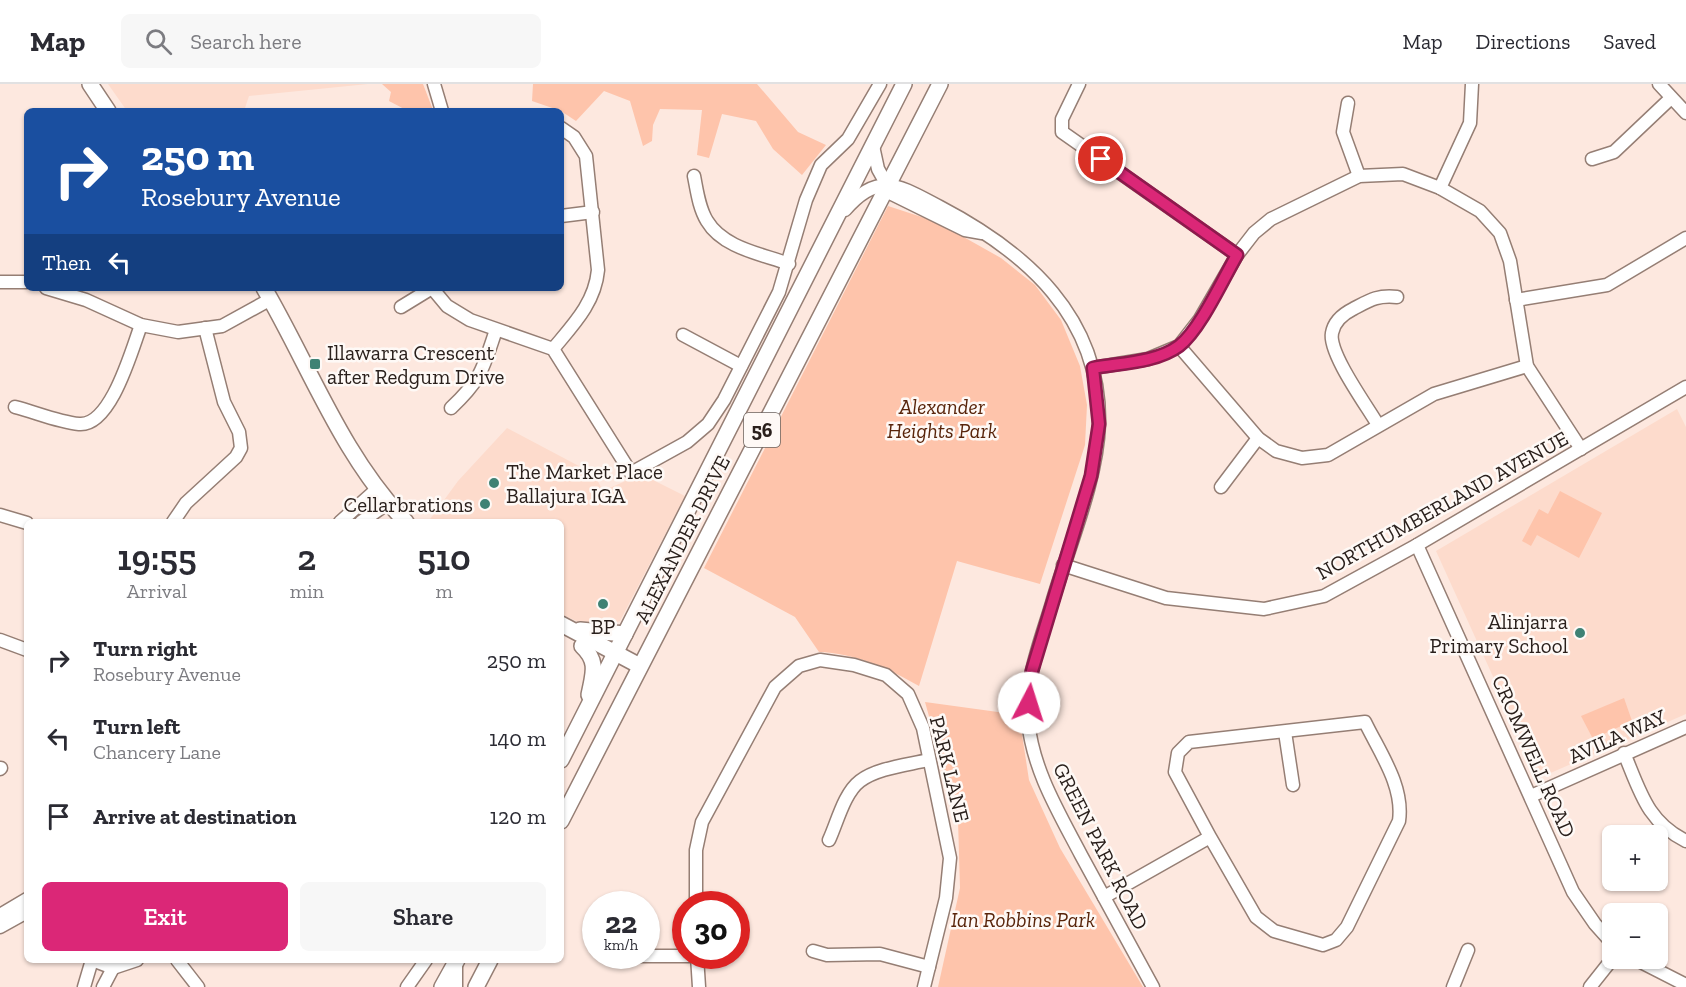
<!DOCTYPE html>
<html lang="en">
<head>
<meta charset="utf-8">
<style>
	:root { --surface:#fff; --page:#f7f7f7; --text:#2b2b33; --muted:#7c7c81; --line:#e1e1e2; --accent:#db2777 }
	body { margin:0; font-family:"Zilla Slab",serif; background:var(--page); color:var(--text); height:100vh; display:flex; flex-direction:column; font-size:22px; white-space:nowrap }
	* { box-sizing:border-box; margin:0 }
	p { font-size:20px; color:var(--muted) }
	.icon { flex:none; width:33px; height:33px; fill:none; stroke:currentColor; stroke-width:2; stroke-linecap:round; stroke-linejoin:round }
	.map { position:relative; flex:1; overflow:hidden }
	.sheet { position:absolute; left:24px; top:435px; width:540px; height:444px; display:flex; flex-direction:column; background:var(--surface); border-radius:9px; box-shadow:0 2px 4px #0004 }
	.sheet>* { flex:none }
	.banner { position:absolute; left:24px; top:24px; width:540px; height:183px; border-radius:9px; box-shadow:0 2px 4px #0004; background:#1a4fa0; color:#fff; overflow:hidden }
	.tools { position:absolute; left:1602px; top:741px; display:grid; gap:12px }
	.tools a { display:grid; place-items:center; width:66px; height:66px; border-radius:9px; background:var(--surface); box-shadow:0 2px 4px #0004; font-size:30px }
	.speed { position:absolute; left:582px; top:807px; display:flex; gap:12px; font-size:30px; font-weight:700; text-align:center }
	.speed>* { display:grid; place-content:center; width:78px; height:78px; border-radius:50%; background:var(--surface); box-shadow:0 2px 4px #0004; line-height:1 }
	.speed small { font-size:15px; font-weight:400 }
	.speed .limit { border:9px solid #d22; background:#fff; color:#111 }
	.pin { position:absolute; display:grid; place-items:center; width:51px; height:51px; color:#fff; margin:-26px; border:3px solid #fff; border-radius:50%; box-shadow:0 2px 6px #0007 }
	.me { position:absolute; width:66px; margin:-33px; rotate:5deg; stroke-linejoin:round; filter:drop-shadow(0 0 4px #0008) }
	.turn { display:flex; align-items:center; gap:21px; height:126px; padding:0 18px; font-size:27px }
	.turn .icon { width:78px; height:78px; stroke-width:2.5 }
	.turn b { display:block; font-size:42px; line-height:51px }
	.then { display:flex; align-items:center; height:57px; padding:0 18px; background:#0003; gap:12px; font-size:22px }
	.eta { display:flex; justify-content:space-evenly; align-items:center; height:102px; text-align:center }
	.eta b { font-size:36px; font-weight:600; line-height:42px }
	.button { display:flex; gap:12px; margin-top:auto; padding:12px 18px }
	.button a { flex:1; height:69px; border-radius:9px; background:var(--accent); color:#fff; font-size:24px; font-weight:600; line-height:69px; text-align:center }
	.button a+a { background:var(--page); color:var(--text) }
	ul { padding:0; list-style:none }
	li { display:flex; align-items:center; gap:18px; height:78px; padding:0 18px }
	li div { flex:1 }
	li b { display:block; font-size:22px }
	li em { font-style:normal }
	header { display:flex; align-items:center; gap:36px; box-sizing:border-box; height:84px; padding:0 30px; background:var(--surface); border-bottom:2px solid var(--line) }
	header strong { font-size:28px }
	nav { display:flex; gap:33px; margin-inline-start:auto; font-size:21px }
	.search { width:420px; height:54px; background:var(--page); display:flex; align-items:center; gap:15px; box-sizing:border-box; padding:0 21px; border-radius:9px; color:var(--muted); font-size:22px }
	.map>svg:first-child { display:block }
	.built { fill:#fddbcc }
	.green { fill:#fec4ab }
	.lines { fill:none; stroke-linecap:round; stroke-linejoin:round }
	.minor-casing { stroke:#957e74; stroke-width:15 }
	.major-casing { stroke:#957e74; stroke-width:18 }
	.minor { stroke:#fff; stroke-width:12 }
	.major { stroke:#fff; stroke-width:15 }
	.route-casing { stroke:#8e194d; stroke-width:15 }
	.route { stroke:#db2777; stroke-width:10 }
	.poi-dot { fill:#3f8274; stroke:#fef9f6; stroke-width:2 }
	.labels { text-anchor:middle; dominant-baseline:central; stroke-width:5; stroke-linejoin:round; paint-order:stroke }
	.shield { fill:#fef9f6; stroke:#6a615d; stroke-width:1.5 }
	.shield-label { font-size:20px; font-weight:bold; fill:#2a201c }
	.poi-label { font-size:21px; fill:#2a201c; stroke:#fef9f6; text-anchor:start }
	.park-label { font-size:21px; font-style:italic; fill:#59250b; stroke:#fef9f6 }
	.street-label { font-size:21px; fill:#2a201c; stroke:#fef9f6 }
</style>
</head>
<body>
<header>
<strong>Map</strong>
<div class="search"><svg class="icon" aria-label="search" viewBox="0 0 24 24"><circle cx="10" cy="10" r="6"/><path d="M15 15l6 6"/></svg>Search here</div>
<nav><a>Map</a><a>Directions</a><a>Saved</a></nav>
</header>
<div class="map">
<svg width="1686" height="903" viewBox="0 0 1686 903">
	<rect width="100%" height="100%" fill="#fde8df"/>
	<g class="built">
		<polygon points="108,0 368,0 249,12 244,27 127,27"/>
		<polygon points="1677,325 1686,343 1686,630 1539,694 1436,467"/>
		<polygon points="507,344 594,390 603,407 641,390 685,412 620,537 601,544 585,541 561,530 561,438 428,438 458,397"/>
	</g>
	<g class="green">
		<polygon points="382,0 423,0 433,26 408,27 389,17 391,8"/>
		<polygon points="533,0 757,0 798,48 826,61 802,91 773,65 756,37 722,30 709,74 697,71 702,26 660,25 653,41 652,57 643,62 630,17 604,7 576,37 561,27 532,17"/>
		<path d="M888,122L937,138L1001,174L1035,201L1061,236L1080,282L1087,321L1085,361L1040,500L957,477L919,602C888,584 854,569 819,568L795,533L704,484Z"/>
		<polygon points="1560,407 1602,429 1579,474 1537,451 1531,462 1522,457 1539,425 1548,430"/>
		<polygon points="1624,614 1632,637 1593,655 1581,632"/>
		<polygon points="925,618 1019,631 1029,696 1060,764 1143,903 938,903 960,804 958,736"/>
	</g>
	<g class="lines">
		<g class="minor-casing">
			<g id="minor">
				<polyline points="434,0 442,27"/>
				<polyline points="1079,0 1062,35 1062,48 1237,171"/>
				<polyline points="1659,0 1686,29"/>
				<polyline points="1348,19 1343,48 1359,92"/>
				<polyline points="873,62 878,85 892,110 965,146 982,149"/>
				<polyline points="1592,75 1614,68 1671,14"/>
				<path d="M694,92C697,107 699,124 707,137C723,164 762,170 789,180"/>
				<polyline points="1440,104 1470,39 1472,0"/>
				<path d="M845,126C879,86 900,102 940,123C1026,168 1101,233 1099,340C1097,398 1068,464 1052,519C1041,556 1024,597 1028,637C1033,686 1058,727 1081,771C1105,815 1129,859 1153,903"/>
				<polyline points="561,132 593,128"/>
				<polyline points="0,198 27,198"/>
				<polyline points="46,204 86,216 141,241 178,248 222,242 271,215"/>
				<polyline points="432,204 447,222 470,236 553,265 631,389 687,358 708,340 724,316 779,208 806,116 821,81 848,55 880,0"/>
				<polyline points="1516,216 1607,201 1686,154"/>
				<polyline points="401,223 432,204"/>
				<polyline points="683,251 741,282"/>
				<polyline points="1179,262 1258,354 1276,367 1302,374 1328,371 1434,310 1527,282"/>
				<path d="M553,265C573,241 595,219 598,186L586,72L574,53L561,44"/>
				<polyline points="1093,284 1148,275 1179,262 1200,235 1237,171 1254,149 1271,135 1359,92 1403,90 1440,104 1480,127 1500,149 1510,177 1527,282 1581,365"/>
				<path d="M15,323C35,328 58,338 79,340C111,343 132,265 141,241"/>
				<path d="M451,324C482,295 483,284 496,246"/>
				<path d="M1378,341C1367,322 1328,269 1332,249C1334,238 1343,230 1353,225C1370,216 1377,211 1397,213"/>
				<polyline points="1221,403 1258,354"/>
				<polyline points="0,431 27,439"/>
				<polyline points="173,438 186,419 236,373 241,364 239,348 224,318 205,244"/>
				<polyline points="340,438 377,405"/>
				<polyline points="361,438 388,419"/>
				<polyline points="1417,461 1573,808 1595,840 1612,859"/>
				<polyline points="1063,481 1166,514 1264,525 1324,512 1417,461 1686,303"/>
				<polyline points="0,556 27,566"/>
				<polyline points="1285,648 1293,701"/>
				<path d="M1624,669C1640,707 1647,738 1686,757"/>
				<polyline points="0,685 1,684"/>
				<polyline points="1531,712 1686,643"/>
				<path d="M829,756C837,739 844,709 860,697C877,684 907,681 928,676"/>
				<path d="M1104,813L1210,753L1256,833L1274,847L1323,861L1336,856L1347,843L1399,737C1404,702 1380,669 1365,638L1189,658L1178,669L1175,688L1210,753"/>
				<polyline points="696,820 696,766 702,738 775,603 799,582 820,576 854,581 886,591 908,610 923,644 950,774 946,814 924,903"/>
				<polyline points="0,831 27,815"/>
				<polyline points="0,843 27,828"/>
				<polyline points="813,867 827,871 880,870 929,883"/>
				<polyline points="633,872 697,872"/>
				<polyline points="697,872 699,903"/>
				<polyline points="1633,874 1686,901"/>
				<polyline points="92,876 113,884 137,876"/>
				<polyline points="177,876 198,903"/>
				<polyline points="456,880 456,903"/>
				<polyline points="84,903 92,876"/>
				<polyline points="103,903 113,884"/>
				<polyline points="407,903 426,876"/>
				<polyline points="1453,903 1468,866"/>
				<polyline points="1590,903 1613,874"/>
			</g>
		</g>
		<g class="major-casing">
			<g id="major">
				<polyline points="90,0 108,27"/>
				<path d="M264,204C310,283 342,372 406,438"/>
				<polyline points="561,540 640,582"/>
				<polyline points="580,546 625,550"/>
				<path d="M582,562C599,578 593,590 589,611"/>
				<polyline points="561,676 904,0"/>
				<polyline points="561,737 940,0"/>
				<polyline points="442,903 457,876"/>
				<polyline points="476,903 490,876"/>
			</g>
		</g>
		<use href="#minor" class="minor"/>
		<use href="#major" class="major"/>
	</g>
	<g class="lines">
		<g class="route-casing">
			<path id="route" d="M1029,619L1032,587L1091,392L1099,340L1093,284C1119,279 1156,279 1179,262C1200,246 1223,195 1237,171L1101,75"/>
		</g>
		<use href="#route" class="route"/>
	</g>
	<g class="poi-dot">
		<rect x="309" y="274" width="12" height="12" rx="3"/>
		<circle cx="494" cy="399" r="6"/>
		<circle cx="485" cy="420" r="6"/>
		<circle cx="603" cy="520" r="6"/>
		<circle cx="1580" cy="549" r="6"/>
	</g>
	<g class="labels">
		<rect class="shield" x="744" y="329" width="36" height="34" rx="4.5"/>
		<g class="shield-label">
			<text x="762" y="346">56</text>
		</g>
		<g class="poi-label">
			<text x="327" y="268">Illawarra Crescent<tspan x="327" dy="24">after Redgum Drive</tspan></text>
			<text x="506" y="387">The Market Place<tspan x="506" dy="24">Ballajura IGA</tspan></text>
			<text x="473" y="420" text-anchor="end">Cellarbrations</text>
			<text x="1568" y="537" text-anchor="end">Alinjarra<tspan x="1568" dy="24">Primary School</tspan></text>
			<text x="603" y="542" text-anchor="middle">BP</text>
		</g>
		<g class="park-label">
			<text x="942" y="322">Alexander<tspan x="942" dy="24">Heights Park</tspan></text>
			<text x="1023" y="835">Ian Robbins Park</text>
		</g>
		<g class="street-label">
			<text transform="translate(1442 421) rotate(-29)">NORTHUMBERLAND AVENUE</text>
			<text transform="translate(682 455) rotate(-63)">ALEXANDER DRIVE</text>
			<text transform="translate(1617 652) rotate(-24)">AVILA WAY</text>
			<text transform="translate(1534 672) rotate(66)">CROMWELL ROAD</text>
			<text transform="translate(950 685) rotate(76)">PARK LANE</text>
			<text transform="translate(1101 762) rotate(63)">GREEN PARK ROAD</text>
		</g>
	</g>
</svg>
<div class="tools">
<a>+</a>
<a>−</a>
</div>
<div class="speed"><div>22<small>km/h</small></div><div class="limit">30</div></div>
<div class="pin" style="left:1101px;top:75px;background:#d93025"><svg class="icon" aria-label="arrive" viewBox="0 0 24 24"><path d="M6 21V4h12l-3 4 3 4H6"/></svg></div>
<svg class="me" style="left:1029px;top:619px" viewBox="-20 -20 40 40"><circle r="19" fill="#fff"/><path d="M0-13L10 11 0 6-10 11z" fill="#db2777"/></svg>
<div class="banner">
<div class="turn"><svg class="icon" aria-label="right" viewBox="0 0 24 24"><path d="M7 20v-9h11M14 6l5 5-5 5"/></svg><div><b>250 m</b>Rosebury Avenue</div></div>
<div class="then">Then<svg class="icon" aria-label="left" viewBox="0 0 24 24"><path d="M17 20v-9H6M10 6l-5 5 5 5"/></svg></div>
</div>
<section class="sheet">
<div class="eta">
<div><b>19:55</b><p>Arrival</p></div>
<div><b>2</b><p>min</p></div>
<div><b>510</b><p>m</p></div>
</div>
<ul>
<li><svg class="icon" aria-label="right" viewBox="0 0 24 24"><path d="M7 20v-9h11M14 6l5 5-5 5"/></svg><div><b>Turn right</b><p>Rosebury Avenue</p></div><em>250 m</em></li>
<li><svg class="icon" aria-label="left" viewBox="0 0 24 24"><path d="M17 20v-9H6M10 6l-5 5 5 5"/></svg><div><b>Turn left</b><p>Chancery Lane</p></div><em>140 m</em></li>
<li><svg class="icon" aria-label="arrive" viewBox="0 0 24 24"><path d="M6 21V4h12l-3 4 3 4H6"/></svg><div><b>Arrive at destination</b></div><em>120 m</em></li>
</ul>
<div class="button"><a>Exit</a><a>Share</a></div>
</section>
</div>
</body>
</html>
